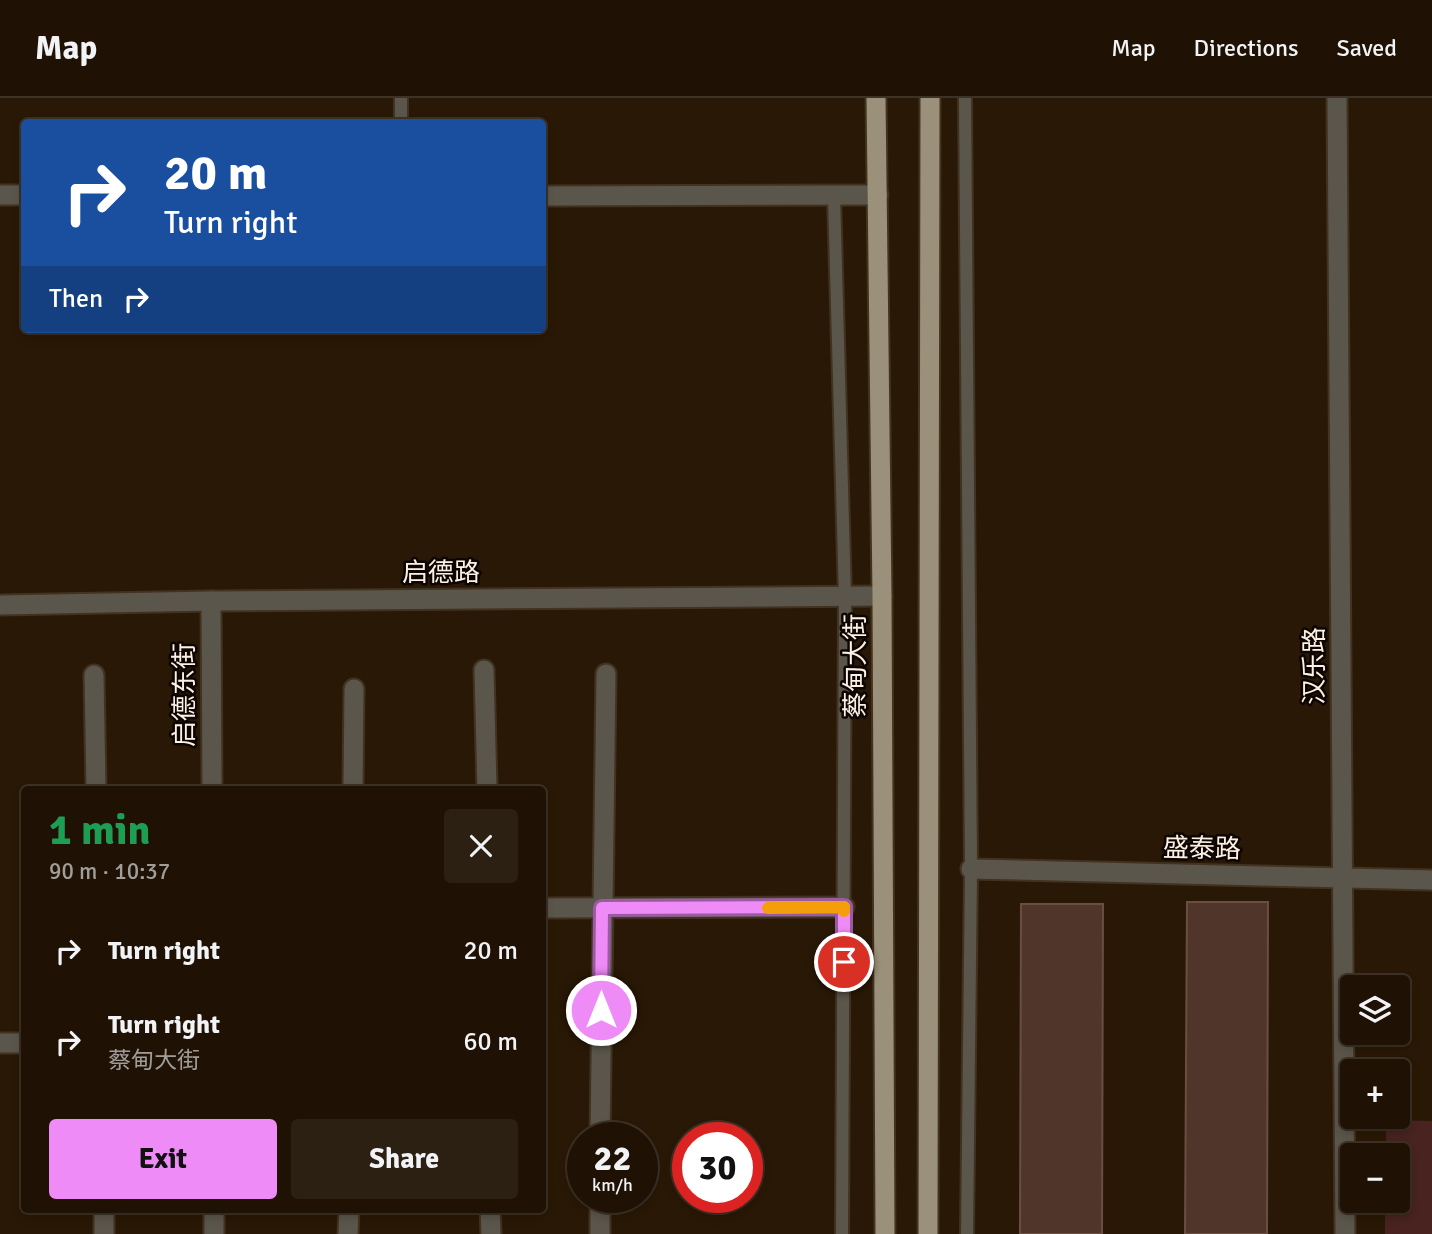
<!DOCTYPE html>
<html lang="en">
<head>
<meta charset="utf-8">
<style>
	:root { --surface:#1f1204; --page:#2c2013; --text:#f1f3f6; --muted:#a19e9a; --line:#3c3226; --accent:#ef8bf7 }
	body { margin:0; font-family:Signika,"Noto Sans SC",sans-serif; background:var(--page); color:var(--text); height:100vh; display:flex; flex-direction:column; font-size:26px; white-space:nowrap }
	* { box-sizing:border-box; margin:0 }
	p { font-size:23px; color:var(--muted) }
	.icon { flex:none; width:38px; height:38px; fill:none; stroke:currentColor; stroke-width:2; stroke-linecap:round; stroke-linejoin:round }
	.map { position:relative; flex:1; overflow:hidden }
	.drawer { position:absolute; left:21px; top:688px; width:525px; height:427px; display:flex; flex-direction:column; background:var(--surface); border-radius:7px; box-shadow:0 4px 10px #0003,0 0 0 2px var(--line) }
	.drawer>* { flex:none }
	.guide { position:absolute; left:21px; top:21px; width:525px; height:214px; border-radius:7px; box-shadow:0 4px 10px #0003,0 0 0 2px var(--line); background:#1a4fa0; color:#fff; overflow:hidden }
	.buttons { position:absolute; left:1340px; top:877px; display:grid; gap:14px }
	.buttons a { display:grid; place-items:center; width:70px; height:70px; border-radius:7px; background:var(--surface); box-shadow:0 4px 10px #0003,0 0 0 2px var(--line); font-size:35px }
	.speed { position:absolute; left:567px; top:1024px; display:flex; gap:14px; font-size:35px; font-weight:700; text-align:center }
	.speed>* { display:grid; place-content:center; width:91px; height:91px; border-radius:50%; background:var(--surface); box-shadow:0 4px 10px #0003,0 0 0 2px var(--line); line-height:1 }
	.speed small { font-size:18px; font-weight:400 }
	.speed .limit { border:10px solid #d22; background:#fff; color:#111 }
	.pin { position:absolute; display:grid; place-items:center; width:60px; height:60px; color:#fff; margin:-30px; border:4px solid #fff; border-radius:50%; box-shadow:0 2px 7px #0007 }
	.me { position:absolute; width:77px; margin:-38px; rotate:0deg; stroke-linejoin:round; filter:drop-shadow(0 0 5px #0008) }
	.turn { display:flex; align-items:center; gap:24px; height:147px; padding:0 28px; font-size:32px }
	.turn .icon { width:91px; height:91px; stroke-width:2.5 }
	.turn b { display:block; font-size:49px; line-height:60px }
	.then { display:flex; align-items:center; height:66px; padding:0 28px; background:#0003; gap:14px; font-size:26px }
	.round { display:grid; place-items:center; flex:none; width:74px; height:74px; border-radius:7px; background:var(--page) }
	.head { display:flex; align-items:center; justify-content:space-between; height:119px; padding:0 28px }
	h1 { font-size:42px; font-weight:700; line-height:52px; color:#1e9e55 }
	.button { display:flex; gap:14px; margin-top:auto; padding:14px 28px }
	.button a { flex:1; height:80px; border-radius:7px; background:var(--accent); color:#111; font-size:28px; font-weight:700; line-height:80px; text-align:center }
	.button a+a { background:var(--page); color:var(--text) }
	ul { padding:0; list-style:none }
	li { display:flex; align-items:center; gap:21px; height:91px; padding:0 28px }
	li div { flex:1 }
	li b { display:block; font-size:26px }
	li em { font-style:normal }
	header { display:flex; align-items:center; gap:42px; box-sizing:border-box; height:98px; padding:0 35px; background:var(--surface); border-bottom:2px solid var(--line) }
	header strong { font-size:33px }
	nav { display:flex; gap:38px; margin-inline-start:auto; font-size:24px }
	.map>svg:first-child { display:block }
	.green { fill:#482320 }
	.building { fill:#50362a; stroke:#6a4e42; stroke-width:2 }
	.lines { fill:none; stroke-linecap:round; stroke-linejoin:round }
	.service-casing { stroke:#423220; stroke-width:16 }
	.minor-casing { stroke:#423220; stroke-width:23 }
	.tertiary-casing { stroke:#423220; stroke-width:23 }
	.primary-casing { stroke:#423220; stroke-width:23 }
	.service { stroke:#5b564b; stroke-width:12 }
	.minor { stroke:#5b564b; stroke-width:19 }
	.tertiary { stroke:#5b564b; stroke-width:19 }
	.primary { stroke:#9b9079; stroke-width:19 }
	.route-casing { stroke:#9b5aa1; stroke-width:18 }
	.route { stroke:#ef8bf7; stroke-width:12 }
	.slow { stroke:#f59e0b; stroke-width:12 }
	.labels { text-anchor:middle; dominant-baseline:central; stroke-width:5; stroke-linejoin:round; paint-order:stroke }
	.street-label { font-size:26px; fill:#fdf0e4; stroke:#0c0501 }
</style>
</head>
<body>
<header>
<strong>Map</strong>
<nav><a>Map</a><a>Directions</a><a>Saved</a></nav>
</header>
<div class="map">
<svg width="1432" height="1136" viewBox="0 0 1432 1136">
	<rect width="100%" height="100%" fill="#291805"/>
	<polygon class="green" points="1386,1022 1432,1023 1432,1136 1385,1136 1385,1103 1398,1102 1398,1057 1386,1057"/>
	<g class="building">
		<polygon points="1187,804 1268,804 1267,1136 1185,1136"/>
		<polygon points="1021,806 1103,806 1102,1136 1020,1136"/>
	</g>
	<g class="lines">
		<g class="service-casing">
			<g id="service">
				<polyline points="965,0 971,771 967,1136"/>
				<polyline points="401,24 401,0"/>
				<polyline points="834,98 845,499 842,1136"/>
			</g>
		</g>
		<g class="minor-casing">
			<g id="minor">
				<polyline points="0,97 24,97"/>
				<polyline points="542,98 878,97"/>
				<polyline points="211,503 212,691"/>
				<polyline points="484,572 487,691"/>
				<polyline points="94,577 96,691"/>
				<polyline points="353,691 354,591"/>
				<polyline points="971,771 1432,782"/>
				<polyline points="542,810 844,809"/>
				<polyline points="0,945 24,945"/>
				<polyline points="600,1040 606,576"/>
				<polyline points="104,1111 104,1136"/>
				<polyline points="214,1111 214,1136"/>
				<polyline points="490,1111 491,1136"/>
				<polyline points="348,1136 349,1111"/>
				<polyline points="600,1136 600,1099"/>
			</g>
		</g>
		<g class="tertiary-casing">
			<g id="tertiary">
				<polyline points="1337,0 1345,1136"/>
				<polyline points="0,507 211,503 882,498"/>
			</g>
		</g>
		<g class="primary-casing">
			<g id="primary">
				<polyline points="876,0 882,498 885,1136"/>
				<polyline points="928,1136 930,0"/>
			</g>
		</g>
		<use href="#service" class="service"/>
		<use href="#minor" class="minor"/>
		<use href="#tertiary" class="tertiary"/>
		<use href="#primary" class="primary"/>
	</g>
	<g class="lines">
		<g class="route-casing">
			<polyline id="route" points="601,912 602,810 844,809 844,864"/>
		</g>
		<use href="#route" class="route"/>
		<polyline class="slow" points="768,810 844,809 844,813"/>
	</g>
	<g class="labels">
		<g class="street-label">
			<text x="441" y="475">启德路</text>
			<text transform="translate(856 568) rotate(-90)">蔡甸大街</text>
			<text transform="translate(1315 568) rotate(-90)">汉乐路</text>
			<text transform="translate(185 597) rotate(-90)">启德东街</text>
			<text transform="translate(1202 751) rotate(1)">盛泰路</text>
		</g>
	</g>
</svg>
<div class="buttons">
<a><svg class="icon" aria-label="layers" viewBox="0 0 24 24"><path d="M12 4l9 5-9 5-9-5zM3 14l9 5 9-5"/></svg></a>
<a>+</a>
<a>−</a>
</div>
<div class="speed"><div>22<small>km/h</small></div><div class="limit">30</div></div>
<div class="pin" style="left:844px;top:864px;background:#d93025"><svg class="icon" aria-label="arrive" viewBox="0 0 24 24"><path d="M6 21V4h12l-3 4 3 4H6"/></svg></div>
<svg class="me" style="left:601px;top:912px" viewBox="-20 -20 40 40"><circle r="17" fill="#ef8bf7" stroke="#fff" stroke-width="3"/><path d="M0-11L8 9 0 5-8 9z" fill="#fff"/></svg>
<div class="guide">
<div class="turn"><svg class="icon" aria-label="right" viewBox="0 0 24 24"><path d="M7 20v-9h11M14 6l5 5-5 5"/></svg><div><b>20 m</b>Turn right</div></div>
<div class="then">Then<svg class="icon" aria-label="right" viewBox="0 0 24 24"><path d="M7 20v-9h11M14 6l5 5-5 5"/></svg></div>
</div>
<section class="drawer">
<div class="head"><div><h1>1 min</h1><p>90 m · 10:37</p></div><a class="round"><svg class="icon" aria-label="close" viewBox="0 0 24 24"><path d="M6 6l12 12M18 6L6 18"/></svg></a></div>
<ul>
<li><svg class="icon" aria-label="right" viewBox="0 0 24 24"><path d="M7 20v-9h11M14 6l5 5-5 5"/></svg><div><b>Turn right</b></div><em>20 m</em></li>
<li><svg class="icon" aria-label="right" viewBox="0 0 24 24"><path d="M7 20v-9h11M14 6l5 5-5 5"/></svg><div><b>Turn right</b><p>蔡甸大街</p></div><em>60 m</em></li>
</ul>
<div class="button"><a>Exit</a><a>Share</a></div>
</section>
</div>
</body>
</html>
